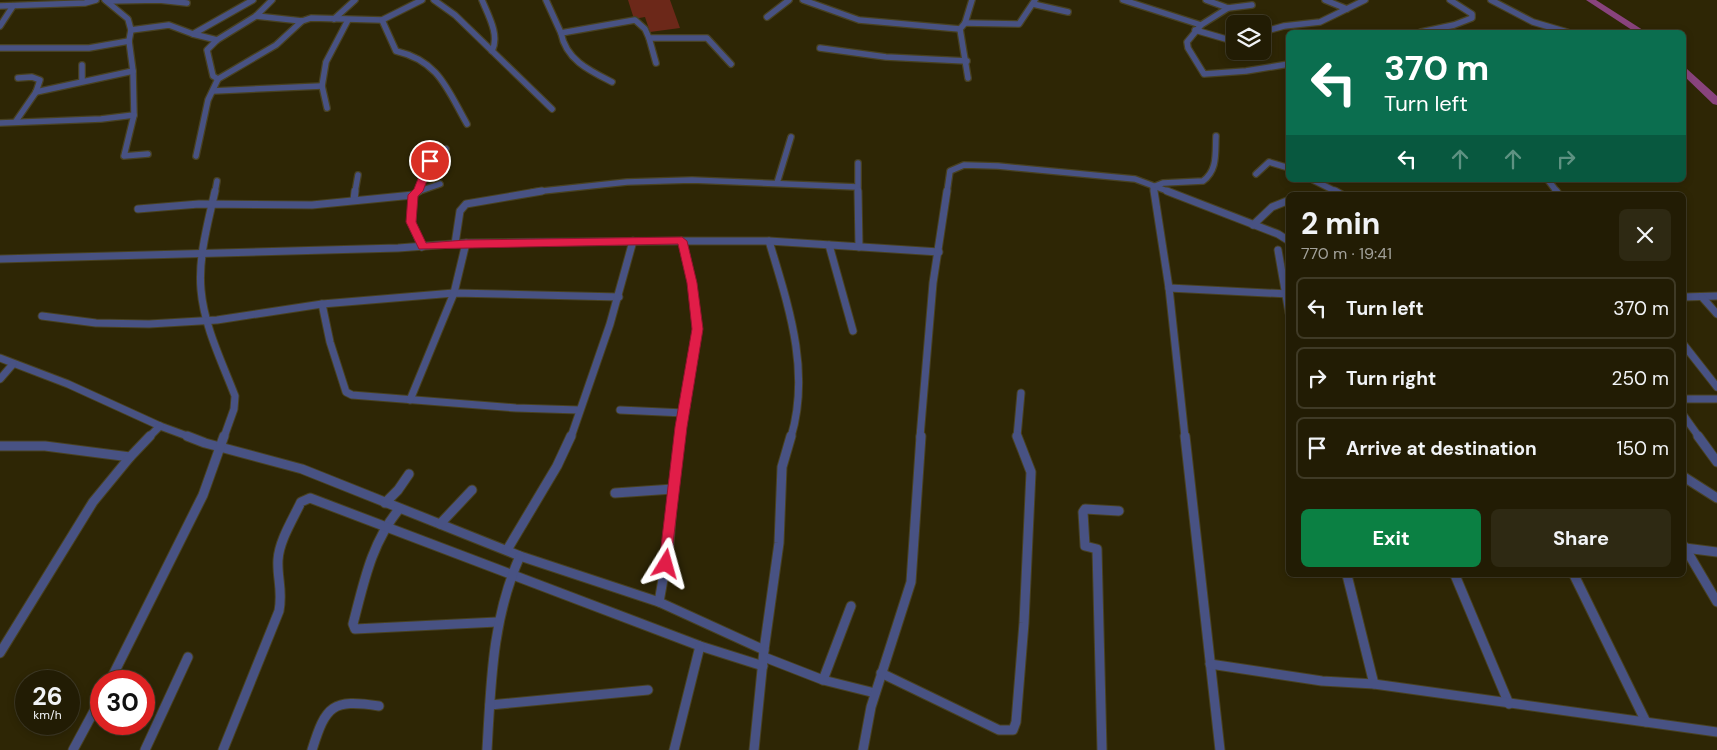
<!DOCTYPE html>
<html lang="en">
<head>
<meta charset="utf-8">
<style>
	:root { --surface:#221c04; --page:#2e2913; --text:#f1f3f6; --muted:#a2a19a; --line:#3f3a26; --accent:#0b8043 }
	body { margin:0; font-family:"DM Sans",sans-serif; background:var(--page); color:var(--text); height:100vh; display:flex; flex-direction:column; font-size:19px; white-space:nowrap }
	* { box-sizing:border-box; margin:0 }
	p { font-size:16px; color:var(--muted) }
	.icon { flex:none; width:28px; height:28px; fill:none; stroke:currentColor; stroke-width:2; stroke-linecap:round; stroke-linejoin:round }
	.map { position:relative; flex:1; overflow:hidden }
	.panel { position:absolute; left:1286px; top:192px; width:400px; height:385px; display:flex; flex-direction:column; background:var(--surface); border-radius:8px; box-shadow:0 2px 8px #0003,0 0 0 1px var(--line) }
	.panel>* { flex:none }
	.guide { position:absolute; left:1286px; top:30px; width:400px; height:152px; border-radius:8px; box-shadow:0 2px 8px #0003,0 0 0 1px var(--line); background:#0b6e4f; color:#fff; overflow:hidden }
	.controls { position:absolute; left:1226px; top:15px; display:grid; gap:10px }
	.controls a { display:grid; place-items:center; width:45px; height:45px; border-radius:8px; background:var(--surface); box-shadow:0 2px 8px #0003,0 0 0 1px var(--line); font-size:25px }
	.speed { position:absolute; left:15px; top:670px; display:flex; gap:10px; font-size:25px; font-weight:700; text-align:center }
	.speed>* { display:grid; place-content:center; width:65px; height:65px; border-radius:50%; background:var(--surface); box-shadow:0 2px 8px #0003,0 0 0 1px var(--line); line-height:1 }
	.speed small { font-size:12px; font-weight:400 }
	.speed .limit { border:8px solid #d22; background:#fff; color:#111 }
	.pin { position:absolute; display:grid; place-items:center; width:42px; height:42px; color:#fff; margin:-21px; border:2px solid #fff; border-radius:50%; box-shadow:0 1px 5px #0007 }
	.me { position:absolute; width:55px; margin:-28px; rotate:8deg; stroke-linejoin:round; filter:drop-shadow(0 0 4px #0008) }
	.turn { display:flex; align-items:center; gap:18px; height:105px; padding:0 15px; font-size:22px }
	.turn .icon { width:65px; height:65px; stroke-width:2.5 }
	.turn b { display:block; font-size:35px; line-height:42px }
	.lanes { display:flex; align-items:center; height:48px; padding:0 15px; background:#0003; justify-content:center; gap:25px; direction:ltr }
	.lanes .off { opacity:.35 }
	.round { display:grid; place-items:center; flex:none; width:52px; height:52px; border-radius:8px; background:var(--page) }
	.summary { display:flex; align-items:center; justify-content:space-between; height:85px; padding:0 15px }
	h1 { font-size:30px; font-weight:700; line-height:38px }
	.primary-button { display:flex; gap:10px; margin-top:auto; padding:10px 15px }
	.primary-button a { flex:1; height:58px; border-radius:8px; background:var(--accent); color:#fff; font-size:20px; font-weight:700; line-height:58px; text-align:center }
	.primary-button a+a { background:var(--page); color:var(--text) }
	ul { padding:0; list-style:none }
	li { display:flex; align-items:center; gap:15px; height:62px; margin:0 10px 8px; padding:0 5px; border:2px solid var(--line); border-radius:8px }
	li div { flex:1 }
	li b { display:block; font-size:19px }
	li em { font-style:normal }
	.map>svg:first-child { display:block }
	.green { fill:#6c2819 }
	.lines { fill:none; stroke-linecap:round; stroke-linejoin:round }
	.river { fill:#89437d; fill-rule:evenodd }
	.street-far2-casing { stroke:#484121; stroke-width:8 }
	.street-far1-casing { stroke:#484121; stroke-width:9 }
	.street-casing { stroke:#484121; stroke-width:11 }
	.street-far2 { stroke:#485283; stroke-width:5.5 }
	.street-far1 { stroke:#485283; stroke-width:7 }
	.street { stroke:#485283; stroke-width:9 }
	.route { fill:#e11d48; stroke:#92132f }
</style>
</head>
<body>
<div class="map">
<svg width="1717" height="750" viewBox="0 0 1717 750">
	<rect width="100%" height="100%" fill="#2e2605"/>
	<polygon class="green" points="628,0 670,0 680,28 650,32 645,17 634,19"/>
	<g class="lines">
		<g class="river">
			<polygon points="1586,0 1596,0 1646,32 1635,32"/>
			<polygon points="1684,68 1687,69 1717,96 1717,105 1713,104 1684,76"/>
		</g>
		<g class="street-far2-casing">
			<g id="street-far2">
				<polyline points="105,0 128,19 131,30 129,41 133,71 134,115 124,156 148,154"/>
				<polyline points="434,0 455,15 552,109"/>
				<path d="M482,0C488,15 500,35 492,51"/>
				<polyline points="546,0 561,33 635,20 645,29 649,38 707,38 731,64"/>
				<polyline points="803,0 859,20 960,29"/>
				<polyline points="1123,0 1201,25"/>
				<polyline points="1206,0 1228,8 1252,5"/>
				<polyline points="1325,0 1347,9"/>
				<polyline points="1491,0 1533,22 1567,32"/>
				<polyline points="107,1 159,0 187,3"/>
				<polyline points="1033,4 1068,12"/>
				<polyline points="0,6 85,3 96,0"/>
				<polyline points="1228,8 1201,25 1187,42 1188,48 1204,74 1246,71 1289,64"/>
				<polyline points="256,16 302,21 311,18 382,20 422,0"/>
				<polyline points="767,17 789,0"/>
				<polyline points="334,19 355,0"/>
				<path d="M382,20L396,51C439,61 447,89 467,124"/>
				<polyline points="965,23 1019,24 1035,0"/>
				<polyline points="0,26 13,6"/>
				<polyline points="131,30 169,25 193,34 253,0"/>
				<polyline points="1195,30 1226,39 1235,37"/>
				<polyline points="1262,32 1284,26 1320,22 1365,0"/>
				<polyline points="1421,32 1454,25 1472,18 1472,14 1450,0"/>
				<path d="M561,33C566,60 590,71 612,82"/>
				<polyline points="193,34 217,40"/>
				<polyline points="649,38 656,63"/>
				<polyline points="0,48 89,48 129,41"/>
				<polyline points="820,48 886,57 967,61"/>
				<polyline points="82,65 82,81"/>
				<polyline points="968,78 960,29 965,23 972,0"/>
				<polyline points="218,79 213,76 207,50 217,40 256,16 272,0"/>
				<polyline points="213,91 322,86"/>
				<polyline points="36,92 133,71"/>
				<polyline points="327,108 322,86 326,62 348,20"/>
				<polyline points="16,121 36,92 40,80 32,77 18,78"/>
				<polyline points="0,123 101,119 134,115"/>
				<polyline points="196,156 208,100 218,79 276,45 302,21"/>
				<polyline points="858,163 858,192"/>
				<polyline points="1256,174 1269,162 1289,168"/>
				<polyline points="1313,180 1337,192"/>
				<polyline points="1548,180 1557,192"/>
				<polyline points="777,183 791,137"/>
				<polyline points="418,191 430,161 446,149"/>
				<polyline points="215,192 217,181"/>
				<polyline points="355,192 358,175"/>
				<polyline points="417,192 440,184"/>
				<polyline points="533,192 627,182 692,180 857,187"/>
				<polyline points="947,192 950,171 964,165 998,166 1135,179 1170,192"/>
				<path d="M1154,192L1153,187L1163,183L1203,181C1218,170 1215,153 1216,136"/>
			</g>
		</g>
		<g class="street-far1-casing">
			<g id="street-far1">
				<path d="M215,191C208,223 198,257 201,290C204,326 222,362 235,396L234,409L224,437"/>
				<polyline points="858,191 859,247"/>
				<polyline points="1154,191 1169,288 1185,437"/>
				<polyline points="1167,191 1278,234 1289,241"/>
				<polyline points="1335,191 1342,195"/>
				<polyline points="1556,191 1559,195"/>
				<polyline points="413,195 411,222 422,247"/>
				<polyline points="354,200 355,191"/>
				<polyline points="138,209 199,204 312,205 413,195 419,191"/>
				<polyline points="1253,225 1272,207 1287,201"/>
				<path d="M769,241C788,305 811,370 791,437"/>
				<polyline points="455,244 460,211 466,204 542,191"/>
				<polyline points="829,245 853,331"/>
				<polyline points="1278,250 1289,313"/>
				<polyline points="0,259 398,248 466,243 682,241 769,241 939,252"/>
				<polyline points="1169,288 1289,294"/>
				<polyline points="1684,297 1717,296"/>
				<polyline points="1702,297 1717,314"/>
				<polyline points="322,304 330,342 346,392 352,395 516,408 579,410"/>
				<polyline points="42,316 96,323 149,324 217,320 322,304 454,293 619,297"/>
				<polyline points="1684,345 1717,387"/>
				<polyline points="0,358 68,384 160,426 190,437"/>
				<polyline points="0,379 13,364"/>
				<polyline points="1684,399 1717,399"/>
				<polyline points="410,400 454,293 466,243"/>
				<polyline points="620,410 684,413"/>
				<polyline points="1684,416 1699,437"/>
				<polyline points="149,437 160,426"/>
				<polyline points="571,437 610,324 633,241"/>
				<polyline points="680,437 698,329 692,283 682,241"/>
				<polyline points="920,437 933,283 947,191"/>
				<polyline points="1017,437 1021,393"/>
			</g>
		</g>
		<g class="street-casing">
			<g id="street">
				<polyline points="187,436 205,443 302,469 520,556 659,602 764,650"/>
				<polyline points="1185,436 1220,750"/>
				<polyline points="1698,436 1717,462"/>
				<polyline points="0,446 45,446 130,457"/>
				<polyline points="1684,477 1717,498"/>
				<polyline points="615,493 673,489"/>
				<polyline points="385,503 398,490 409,474"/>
				<path d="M399,509C371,544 364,582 353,624L355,629L497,622"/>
				<polyline points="440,524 472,490"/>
				<polyline points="1684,546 1717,602"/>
				<polyline points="1685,548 1717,552"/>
				<polyline points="507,550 557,466 571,436"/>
				<polyline points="1347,575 1374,684"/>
				<polyline points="1455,575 1509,704"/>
				<polyline points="1574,575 1646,722"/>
				<polyline points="659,602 669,545 673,489 680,436"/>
				<polyline points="0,653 93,502 130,457 150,436"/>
				<polyline points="764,657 823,680 875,693"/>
				<polyline points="1210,664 1322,681 1374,684 1717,732"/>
				<polyline points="881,673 999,730 1013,730 1016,722 1024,623 1031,472 1017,436"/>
				<polyline points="823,680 851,606"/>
				<polyline points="110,681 203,495 224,436"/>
				<polyline points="490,705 648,690"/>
				<polyline points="73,750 101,698"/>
				<polyline points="145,750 188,657"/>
				<path d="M223,750L279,611C283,590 277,579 278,560C279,541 293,519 301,502L310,498L700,646L763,666"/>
				<path d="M312,750C326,705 332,699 379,706"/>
				<path d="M487,750C491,682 492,619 520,556"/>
				<polyline points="674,750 700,646"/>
				<polyline points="754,750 764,650 779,543 782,467 791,436"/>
				<polyline points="863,750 871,707 911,582 921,436"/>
				<polyline points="1102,750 1097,549 1085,546 1083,512 1085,509 1119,511"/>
			</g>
		</g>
		<use href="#street-far2" class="street-far2"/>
		<use href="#street-far1" class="street-far1"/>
		<use href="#street" class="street"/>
	</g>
	<polygon class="route" points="430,158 434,161 423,191 418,196 416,222 426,243 466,240 682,237 687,241 697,283 703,329 687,427 670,568 666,570 661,568 659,564 675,427 692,329 687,283 678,244 419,249 406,222 408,195 414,189 425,161"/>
</svg>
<div class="controls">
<a><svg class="icon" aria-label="layers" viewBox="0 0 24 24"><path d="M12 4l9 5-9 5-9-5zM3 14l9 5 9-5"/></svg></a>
</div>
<div class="speed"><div>26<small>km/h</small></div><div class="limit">30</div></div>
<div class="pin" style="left:430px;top:161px;background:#d93025"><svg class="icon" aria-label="arrive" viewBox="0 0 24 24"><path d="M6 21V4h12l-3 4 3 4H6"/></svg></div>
<svg class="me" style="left:666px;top:564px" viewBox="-20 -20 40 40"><path d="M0-17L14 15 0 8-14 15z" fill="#e11d48" stroke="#fff" stroke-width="4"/></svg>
<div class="guide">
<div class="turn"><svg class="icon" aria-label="left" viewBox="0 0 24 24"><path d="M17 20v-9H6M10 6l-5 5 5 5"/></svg><div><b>370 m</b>Turn left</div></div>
<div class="lanes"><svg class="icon" aria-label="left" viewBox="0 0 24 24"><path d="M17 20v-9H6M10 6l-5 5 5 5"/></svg><svg class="icon off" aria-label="ahead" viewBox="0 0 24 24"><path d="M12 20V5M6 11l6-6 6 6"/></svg><svg class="icon off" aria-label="ahead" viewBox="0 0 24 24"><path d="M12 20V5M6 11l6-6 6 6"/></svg><svg class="icon off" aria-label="right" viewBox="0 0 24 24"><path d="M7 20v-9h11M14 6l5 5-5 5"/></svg></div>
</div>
<section class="panel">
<div class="summary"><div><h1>2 min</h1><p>770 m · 19:41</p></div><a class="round"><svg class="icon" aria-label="close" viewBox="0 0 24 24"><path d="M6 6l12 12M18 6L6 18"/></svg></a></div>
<ul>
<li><svg class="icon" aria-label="left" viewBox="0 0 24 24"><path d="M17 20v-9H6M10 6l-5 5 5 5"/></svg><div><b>Turn left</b></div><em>370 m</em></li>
<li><svg class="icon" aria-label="right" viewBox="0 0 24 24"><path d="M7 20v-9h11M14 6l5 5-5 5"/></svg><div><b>Turn right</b></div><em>250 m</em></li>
<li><svg class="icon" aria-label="arrive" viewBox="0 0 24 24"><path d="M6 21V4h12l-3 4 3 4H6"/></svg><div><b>Arrive at destination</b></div><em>150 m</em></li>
</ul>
<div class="primary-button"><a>Exit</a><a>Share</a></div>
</section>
</div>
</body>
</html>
